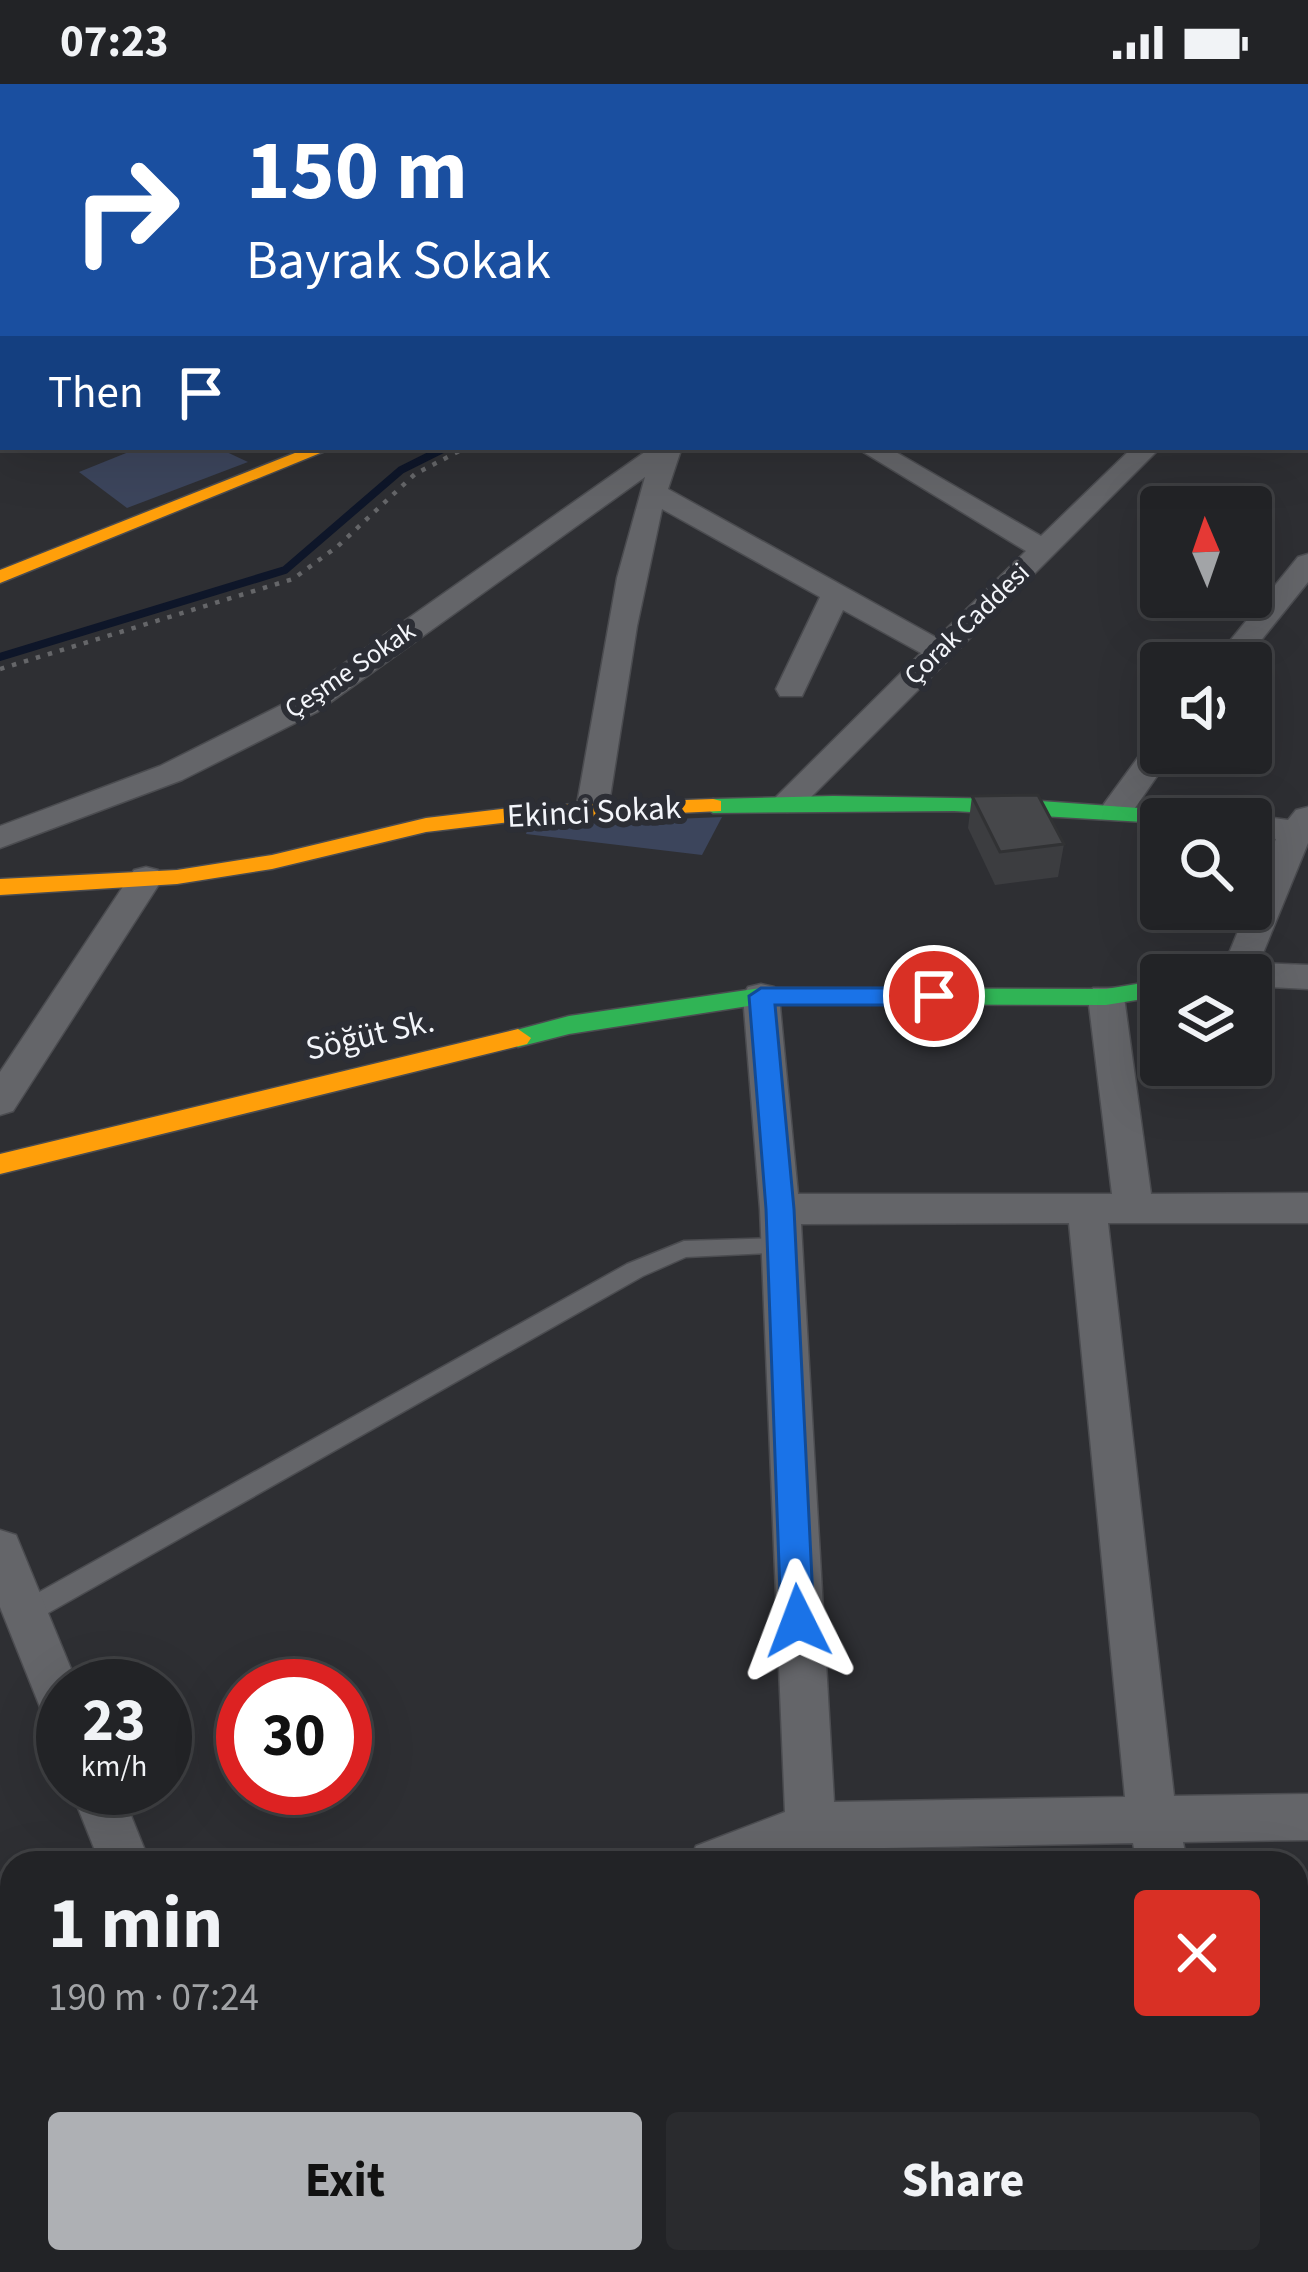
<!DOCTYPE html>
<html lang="en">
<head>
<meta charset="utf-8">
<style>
	:root { --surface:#222326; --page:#2a2b2e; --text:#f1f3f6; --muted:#a2a4a7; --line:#3f4043; --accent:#aeb0b4 }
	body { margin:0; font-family:"Source Sans 3",sans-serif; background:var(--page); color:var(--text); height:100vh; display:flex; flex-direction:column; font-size:45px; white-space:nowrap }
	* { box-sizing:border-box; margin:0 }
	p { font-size:39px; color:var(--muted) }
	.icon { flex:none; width:66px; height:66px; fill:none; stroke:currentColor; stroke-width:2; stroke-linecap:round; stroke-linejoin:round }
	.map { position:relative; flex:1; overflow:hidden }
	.side { position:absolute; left:0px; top:1767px; width:1308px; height:423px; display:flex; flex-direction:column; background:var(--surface); border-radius:36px 36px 0 0; box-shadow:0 12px 48px #0002,0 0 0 3px var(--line) }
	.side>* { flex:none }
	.top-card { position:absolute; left:0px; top:0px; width:1308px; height:366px; box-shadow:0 12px 48px #0002,0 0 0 3px var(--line); background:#1a4fa0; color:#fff; overflow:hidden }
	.needle { width:78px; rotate:358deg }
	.tools { position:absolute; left:1140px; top:402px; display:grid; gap:24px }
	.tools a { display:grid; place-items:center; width:132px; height:132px; border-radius:12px; background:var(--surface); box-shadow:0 12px 48px #0002,0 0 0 3px var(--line); font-size:60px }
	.speed { position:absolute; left:36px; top:1575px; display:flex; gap:24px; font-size:60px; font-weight:700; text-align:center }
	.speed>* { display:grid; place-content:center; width:156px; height:156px; border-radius:50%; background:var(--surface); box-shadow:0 12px 48px #0002,0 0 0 3px var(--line); line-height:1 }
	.speed small { font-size:30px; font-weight:400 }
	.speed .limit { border:18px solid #d22; background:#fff; color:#111 }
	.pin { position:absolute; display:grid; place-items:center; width:102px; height:102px; color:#fff; margin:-51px; border:6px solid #fff; border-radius:50%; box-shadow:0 3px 12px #0007 }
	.me { position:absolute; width:132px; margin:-66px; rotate:357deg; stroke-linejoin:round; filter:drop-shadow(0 0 9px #0008) }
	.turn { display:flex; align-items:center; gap:42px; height:252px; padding:0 48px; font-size:54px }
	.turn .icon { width:156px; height:156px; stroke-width:2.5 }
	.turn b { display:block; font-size:84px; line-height:102px }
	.then { display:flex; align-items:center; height:114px; padding:0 48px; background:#0003; gap:24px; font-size:45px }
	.round { display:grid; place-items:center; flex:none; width:126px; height:126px; border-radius:12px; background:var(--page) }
	.overview { display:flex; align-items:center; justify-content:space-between; height:204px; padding:0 48px }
	h1 { font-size:72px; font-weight:700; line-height:90px }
	.action { display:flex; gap:24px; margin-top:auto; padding:24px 48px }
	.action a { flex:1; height:138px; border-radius:12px; background:var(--accent); color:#111; font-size:48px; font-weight:700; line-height:138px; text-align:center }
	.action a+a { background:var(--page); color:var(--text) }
	.status { display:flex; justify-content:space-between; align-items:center; height:84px; padding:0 60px; background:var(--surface); direction:ltr }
	.status svg { height:33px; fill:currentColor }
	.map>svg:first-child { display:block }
	.green { fill:#3c455c }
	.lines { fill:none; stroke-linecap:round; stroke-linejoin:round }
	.stream { stroke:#0e1629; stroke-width:8 }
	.lane-casing { stroke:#4b4c50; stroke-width:3 }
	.street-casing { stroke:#4b4c50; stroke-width:3 }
	.fast-casing { stroke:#4b4c50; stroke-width:3 }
	.slow-casing { stroke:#4b4c50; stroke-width:3 }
	.jam-casing { stroke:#4b4c50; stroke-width:30 }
	.path { stroke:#656669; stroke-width:4.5; stroke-dasharray:4.5 8; stroke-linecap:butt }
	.lane { fill:#646569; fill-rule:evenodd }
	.street { fill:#646569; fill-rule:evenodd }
	.fast { fill:#30b455; fill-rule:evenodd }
	.slow { fill:#ff9f0a; fill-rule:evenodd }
	.jam { stroke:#e5322d; stroke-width:27 }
	.wall { fill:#3c3d40 }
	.building { fill:#46474a; stroke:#313234; stroke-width:3 }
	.route { fill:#1a73e8; stroke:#114b97; stroke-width:3 }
	.labels { text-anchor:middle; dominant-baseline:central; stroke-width:12; stroke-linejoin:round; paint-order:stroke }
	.far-street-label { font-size:27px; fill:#f3f5fa; stroke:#2c2e35 }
	.street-label { font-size:33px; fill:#f3f5fa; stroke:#2c2e35 }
</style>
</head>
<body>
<div class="status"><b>07:23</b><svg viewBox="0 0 49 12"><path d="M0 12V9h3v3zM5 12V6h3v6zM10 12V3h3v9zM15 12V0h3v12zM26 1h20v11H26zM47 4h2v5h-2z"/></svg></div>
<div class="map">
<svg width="1308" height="2188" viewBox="0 0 1308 2188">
	<rect width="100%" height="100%" fill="#2e2f33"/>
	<g class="green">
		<polygon points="141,363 216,363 248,378 127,424 79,388"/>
		<polygon points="722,733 702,771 526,750 529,741"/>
	</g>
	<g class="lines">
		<polyline class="stream" points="0,573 285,486 401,386 447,363"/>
		<g class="lane-casing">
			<g id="lane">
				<polygon points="620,0 616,3 600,3 604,0"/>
				<polygon points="781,1154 789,1156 792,1162 789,1168 686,1173 643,1192 34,1537 25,1540 16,1537 13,1529 16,1521 627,1180 684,1157"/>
			</g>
		</g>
		<g class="street-casing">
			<g id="street">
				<polygon points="379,0 402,0 404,3 381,3"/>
				<polygon points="747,0 771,0 773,3 749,3"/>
				<polygon points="1305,5 1308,5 1305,18"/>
				<polygon points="1308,124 1308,138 1305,139 1305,125"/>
				<rect x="1305" y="163" width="3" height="14"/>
				<polygon points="1308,201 1308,218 1305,218 1305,202"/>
				<polygon points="0,270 3,271 3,287 0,286"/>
				<polygon points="3,316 3,333 0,334 0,317"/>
				<polygon points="1305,344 1308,345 1308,361 1305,360"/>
				<polygon points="652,363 682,363 668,405 937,554 1026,467 855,363 887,363 1041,452 1133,363 1161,363 799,725 787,728 771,718 921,569 843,526 802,612 780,612 776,605 820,513 662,425 637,542 608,726 592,736 576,726 617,494 645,393 317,628 182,696 0,764 0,742 160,682 295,614"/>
				<polygon points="1308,470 1308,498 1243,579 1212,579 1298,473"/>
				<polygon points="1161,654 1161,669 1173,669 1128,734 1104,734 1100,727 1104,720 1150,657"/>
				<polygon points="1308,723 1308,759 1259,879 1308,881 1308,905 1251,902 1251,891 1220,891 1276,755 1251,751 1251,735 1238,735 1251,731 1288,736 1296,726"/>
				<polygon points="146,783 158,786 163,794 13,1027 0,1031 0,988 134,786"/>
				<path d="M761,900L774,903L779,912L798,1110H1112L1088,913L1093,904H1119L1124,913L1151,1110L1308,1109V1139H1108L1174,1712L1308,1710V1756L1183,1758L1187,1779H1137L1133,1759L836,1765L837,1779H787V1774L775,1779H689L696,1762L785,1728L760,1125L743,912L748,903ZM1069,1139L1125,1713L834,1718L801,1140Z"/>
				<polygon points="0,1446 16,1451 78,1602 63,1602 63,1644 46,1638 0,1523"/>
				<polygon points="70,1704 120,1704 150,1779 100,1779"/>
				<polygon points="12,2031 12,2087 0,2092 0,2036"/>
				<polygon points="815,2178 873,2178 874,2188 816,2188"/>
				<polygon points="1222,2178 1280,2178 1282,2188 1224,2188"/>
			</g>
		</g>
		<g class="fast-casing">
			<g id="fast">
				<polygon points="3,143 3,154 0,155 0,144"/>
				<polygon points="833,712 1014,715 1194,728 1205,735 1161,735 1161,739 954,727 713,729 702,722 713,715"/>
				<polygon points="1161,896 1161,912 1106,921 761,920 569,950 518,963 505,954 509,948 569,932 761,904 1106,905"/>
			</g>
		</g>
		<g class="slow-casing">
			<g id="slow">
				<rect x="0" y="7" width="3" height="9"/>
				<polygon points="310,363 335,363 0,499 0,486"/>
				<polygon points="713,715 721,717 721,727 526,736 426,748 272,785 177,800 0,811 0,795 177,786 272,771 426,734 526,722"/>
				<polygon points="518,945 531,954 527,960 0,1090 0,1070"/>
			</g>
		</g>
		<g class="jam-casing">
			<polyline id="jam" points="848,3 851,0"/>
		</g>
		<polyline class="path" points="0,585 293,495 338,462 415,390 467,363"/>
		<use href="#lane" class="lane"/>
		<use href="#street" class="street"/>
		<use href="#fast" class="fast"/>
		<use href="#slow" class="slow"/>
		<use href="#jam" class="jam"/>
	</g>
	<polygon class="wall" points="972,712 1064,760 1058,793 995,801 968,744"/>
	<polygon class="building" points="1038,711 1064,760 1000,768 972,712"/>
	<polygon class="route" points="761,904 934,904 946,912 934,921 775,921 794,1125 814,1537 809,1547 798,1551 786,1547 781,1537 766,1125 749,912"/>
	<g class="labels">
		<g class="far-street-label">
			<text transform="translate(967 540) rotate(-44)">Çorak Caddesi</text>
			<text transform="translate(350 586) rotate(-34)">Çeşme Sokak</text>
		</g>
		<g class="street-label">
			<text transform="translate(594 728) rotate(-3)">Ekinci Sokak</text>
			<text transform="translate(370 951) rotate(-13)">Söğüt Sk.</text>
		</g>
	</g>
</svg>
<div class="tools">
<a><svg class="needle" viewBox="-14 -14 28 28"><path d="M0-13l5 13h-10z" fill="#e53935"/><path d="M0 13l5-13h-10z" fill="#a2a4a7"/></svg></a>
<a><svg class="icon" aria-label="sound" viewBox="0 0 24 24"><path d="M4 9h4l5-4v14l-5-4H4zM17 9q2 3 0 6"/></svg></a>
<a><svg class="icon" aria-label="search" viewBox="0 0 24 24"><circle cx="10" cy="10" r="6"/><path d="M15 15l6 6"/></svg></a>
<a><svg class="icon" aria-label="layers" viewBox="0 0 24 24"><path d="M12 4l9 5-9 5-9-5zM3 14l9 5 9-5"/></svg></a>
</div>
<div class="speed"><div>23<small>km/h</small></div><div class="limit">30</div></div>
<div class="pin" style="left:934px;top:912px;background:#d93025"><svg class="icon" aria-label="arrive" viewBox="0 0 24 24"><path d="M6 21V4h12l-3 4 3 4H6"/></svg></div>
<svg class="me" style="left:798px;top:1537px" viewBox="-20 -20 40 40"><path d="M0-17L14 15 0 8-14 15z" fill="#1a73e8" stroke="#fff" stroke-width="4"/></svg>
<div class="top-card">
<div class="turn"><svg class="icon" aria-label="right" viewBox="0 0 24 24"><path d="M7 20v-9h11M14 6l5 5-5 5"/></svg><div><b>150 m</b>Bayrak Sokak</div></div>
<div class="then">Then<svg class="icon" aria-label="arrive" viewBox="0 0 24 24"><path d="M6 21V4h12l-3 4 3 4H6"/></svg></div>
</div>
<section class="side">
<div class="overview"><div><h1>1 min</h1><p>190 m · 07:24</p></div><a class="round" style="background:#d93025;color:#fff"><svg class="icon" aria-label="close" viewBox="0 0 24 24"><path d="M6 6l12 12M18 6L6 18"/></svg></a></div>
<div class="action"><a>Exit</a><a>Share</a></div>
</section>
</div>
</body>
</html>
